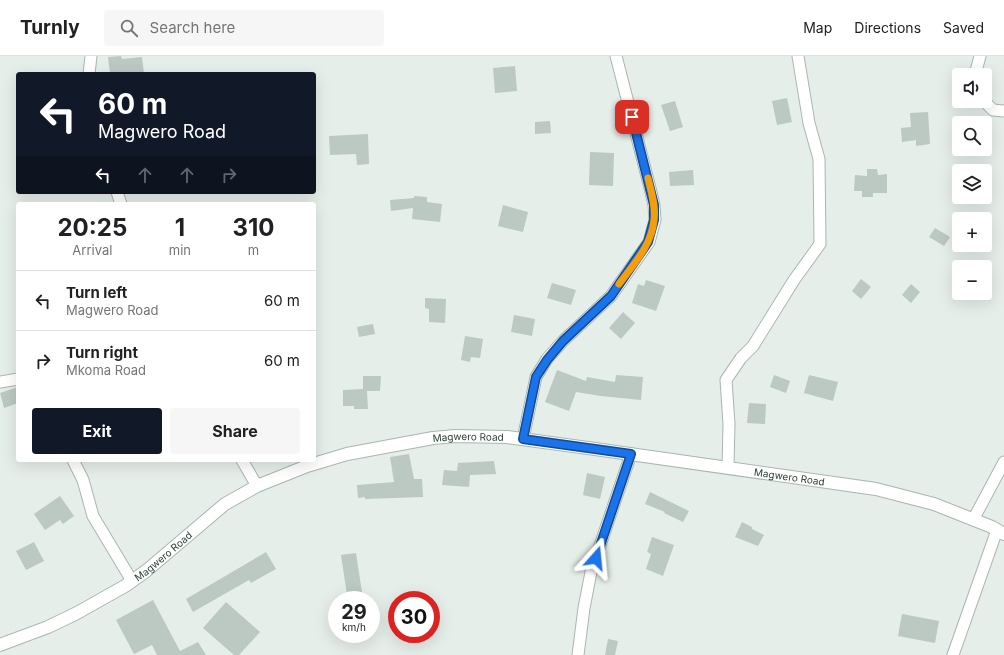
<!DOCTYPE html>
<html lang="en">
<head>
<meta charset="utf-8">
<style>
	:root { --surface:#fff; --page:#f6f6f6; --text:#202124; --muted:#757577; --line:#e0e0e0; --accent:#111827 }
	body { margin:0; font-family:Inter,sans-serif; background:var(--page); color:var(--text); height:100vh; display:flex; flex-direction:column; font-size:15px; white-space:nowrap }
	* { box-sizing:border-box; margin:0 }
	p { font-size:13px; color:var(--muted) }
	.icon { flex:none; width:22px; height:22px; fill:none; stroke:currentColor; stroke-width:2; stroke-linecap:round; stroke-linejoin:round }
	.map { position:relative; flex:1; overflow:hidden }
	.side { position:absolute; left:16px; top:146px; width:300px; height:260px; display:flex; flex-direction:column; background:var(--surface); border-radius:4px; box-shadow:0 4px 16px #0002 }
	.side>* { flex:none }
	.hud { position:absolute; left:16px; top:16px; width:300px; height:122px; border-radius:4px; box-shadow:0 4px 16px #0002; background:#111827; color:#fff; overflow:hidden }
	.buttons { position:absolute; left:952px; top:12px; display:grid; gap:8px }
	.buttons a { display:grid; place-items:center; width:40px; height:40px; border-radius:4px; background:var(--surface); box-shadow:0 4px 16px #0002; font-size:20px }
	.speed { position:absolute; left:328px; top:535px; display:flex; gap:8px; font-size:20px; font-weight:700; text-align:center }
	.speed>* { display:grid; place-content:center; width:52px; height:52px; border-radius:50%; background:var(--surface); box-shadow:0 4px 16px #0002; line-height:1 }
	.speed small { font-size:10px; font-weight:400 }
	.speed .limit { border:6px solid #d22; background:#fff; color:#111 }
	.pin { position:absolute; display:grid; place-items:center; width:34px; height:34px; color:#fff; margin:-17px; border-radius:8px; box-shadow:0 2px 6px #0006 }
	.me { position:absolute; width:44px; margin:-22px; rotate:18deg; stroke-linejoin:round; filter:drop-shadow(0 0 3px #0008) }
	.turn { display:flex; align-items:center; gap:14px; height:84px; padding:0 16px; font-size:18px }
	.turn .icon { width:52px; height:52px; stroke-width:2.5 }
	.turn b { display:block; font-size:28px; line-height:34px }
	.lanes { display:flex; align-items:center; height:38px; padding:0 16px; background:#0003; justify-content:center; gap:20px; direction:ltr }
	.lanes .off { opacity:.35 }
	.eta { display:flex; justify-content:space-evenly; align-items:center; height:68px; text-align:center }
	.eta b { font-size:24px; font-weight:700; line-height:28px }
	.cta { display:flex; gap:8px; margin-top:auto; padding:8px 16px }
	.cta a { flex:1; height:46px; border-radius:4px; background:var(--accent); color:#fff; font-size:16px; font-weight:700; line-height:46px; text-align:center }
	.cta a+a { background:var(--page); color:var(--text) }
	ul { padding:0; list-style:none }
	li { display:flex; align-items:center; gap:12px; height:60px; padding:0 16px; border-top:1px solid var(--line) }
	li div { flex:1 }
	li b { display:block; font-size:15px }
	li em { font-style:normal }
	header { display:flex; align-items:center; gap:24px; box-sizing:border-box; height:56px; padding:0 20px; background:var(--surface); border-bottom:1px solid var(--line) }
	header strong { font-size:19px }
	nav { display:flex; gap:22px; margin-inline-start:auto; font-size:14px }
	.search { width:280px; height:36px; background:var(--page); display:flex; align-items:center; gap:10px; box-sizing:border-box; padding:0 14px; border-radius:4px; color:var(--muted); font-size:15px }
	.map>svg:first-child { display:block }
	.building { fill:#bcc8c2 }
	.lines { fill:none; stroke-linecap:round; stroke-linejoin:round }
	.minor-casing { stroke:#a9b6af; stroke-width:13 }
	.tertiary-casing { stroke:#a9b6af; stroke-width:14 }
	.minor { stroke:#fff; stroke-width:11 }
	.tertiary { stroke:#fff; stroke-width:12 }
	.route-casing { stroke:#114b97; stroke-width:10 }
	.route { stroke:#1a73e8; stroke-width:7 }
	.slow { stroke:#f59e0b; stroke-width:7 }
	.labels { text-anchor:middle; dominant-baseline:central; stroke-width:4; stroke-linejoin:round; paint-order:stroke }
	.street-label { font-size:10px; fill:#263f34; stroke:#f7faf8 }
</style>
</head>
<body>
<header>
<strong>Turnly</strong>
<div class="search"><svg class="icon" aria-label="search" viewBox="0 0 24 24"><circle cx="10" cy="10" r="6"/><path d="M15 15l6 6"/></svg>Search here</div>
<nav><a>Map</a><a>Directions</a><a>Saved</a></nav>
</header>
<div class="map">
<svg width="1004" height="599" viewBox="0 0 1004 599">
	<rect width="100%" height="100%" fill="#e6eee9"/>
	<g class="building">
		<polygon points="121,0 122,3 142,1 144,18 110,18 108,1"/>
		<polygon points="515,10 517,35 495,37 493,12"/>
		<polygon points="787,42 792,66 777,69 772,45"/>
		<polygon points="675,45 683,71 670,75 661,49"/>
		<polygon points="928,56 930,88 916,90 916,84 902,86 901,72 911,71 910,57"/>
		<polygon points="550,65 551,77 535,78 535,66"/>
		<polygon points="368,78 369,108 357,109 356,98 330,99 329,80"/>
		<polygon points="590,96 614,97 613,130 589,129"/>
		<polygon points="867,113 877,113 878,119 887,118 887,137 873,137 873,141 862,141 862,135 854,135 855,119 867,120"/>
		<polygon points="693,114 694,129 670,130 669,116"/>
		<polygon points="414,140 427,141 427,146 442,148 440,166 412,163 413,152 391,155 390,144 414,142"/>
		<polygon points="503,149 528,156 523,176 498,170"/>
		<polygon points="935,172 950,181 944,190 929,181"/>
		<polygon points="861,223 871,231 861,243 852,235"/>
		<polygon points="646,224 665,230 656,255 632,247 638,228 644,230"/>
		<polygon points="552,227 576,234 571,249 547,242"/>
		<polygon points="911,228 920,236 911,247 902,239"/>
		<polygon points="425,242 446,243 445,267 429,266 429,253 425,252"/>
		<polygon points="623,256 635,267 621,283 609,272"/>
		<polygon points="514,259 535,263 532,280 511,276"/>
		<polygon points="373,268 375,278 359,281 357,271"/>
		<polygon points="465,280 483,283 480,302 471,301 470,306 461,304"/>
		<polygon points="557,314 586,325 587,321 615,326 616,319 643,321 641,344 601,340 576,336 569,355 545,346"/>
		<polygon points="774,319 790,325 786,337 770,331"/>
		<polygon points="809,319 838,326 833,345 804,337"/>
		<polygon points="363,320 381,320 380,335 367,335 368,353 354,353 354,350 343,350 343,334 363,333"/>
		<polygon points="18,331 18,347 4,352 0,337"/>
		<polygon points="749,347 766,348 765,368 747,367"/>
		<polygon points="409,398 414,423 422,423 423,441 365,443 365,441 358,442 357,429 394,426 390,401"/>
		<polygon points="494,405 496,418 470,419 469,431 442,429 444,414 457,415 458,407"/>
		<polygon points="587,417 605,421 600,443 583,439"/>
		<polygon points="650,436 689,455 683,466 664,457 665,456 645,448"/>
		<polygon points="60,440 74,460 63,468 60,464 45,474 34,458"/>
		<polygon points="742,466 752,471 752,473 764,479 758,490 735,481"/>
		<polygon points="652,481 674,489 663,520 646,513 651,498 647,496"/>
		<polygon points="34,486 44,505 26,514 16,495"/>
		<polygon points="266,496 276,513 251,527 249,524 193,556 186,543"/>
		<polygon points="356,497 362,536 347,539 341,499"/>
		<polygon points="153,544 180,595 198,586 206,599 157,599 152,589 134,598 116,564"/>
		<polygon points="226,546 260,576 239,599 234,599 203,572"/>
		<polygon points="902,558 939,565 935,587 898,580"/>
		<polygon points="608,583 618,585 615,599 605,599"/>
	</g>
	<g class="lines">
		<g class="minor-casing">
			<g id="minor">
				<polyline points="89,18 91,0"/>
				<polyline points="975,19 980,0"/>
				<polyline points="984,45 993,54 1004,55"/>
				<polyline points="117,136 121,148"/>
				<polyline points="0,326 18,323"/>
				<polyline points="523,383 536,321 547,303 563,285 611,240 649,186 655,164 654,149 650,132 616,0"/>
				<polyline points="73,404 83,424 93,460 132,525"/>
				<polyline points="242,404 257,430"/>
				<polyline points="728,412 729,368 726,324 741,302 753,290 794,224 820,188 819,103 809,67 798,0"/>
				<polyline points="973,464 1004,406"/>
				<polyline points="578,599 584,552 591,516 631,398"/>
				<polyline points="953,599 997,474"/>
			</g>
		</g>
		<g class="tertiary-casing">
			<g id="tertiary">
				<path id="s1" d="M0,589L48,571L77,557L125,530L146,515L225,448L257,430L307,410L347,398L433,382L455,380L507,381L588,392L876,433L934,448L992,471L1004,478"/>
			</g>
		</g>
		<use href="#minor" class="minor"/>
		<use href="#tertiary" class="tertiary"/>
	</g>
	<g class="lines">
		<g class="route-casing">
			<polyline id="route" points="596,502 631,398 523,383 536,321 547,304 563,285 611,240 648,186 654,164 654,149 632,61"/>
		</g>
		<use href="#route" class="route"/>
		<path class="slow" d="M619,228C633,209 652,189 654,164C656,150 651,135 648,122"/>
	</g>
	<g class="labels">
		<g class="street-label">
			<text stroke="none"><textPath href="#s1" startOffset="523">Magwero Road</textPath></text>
			<text stroke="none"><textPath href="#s1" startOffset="847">Magwero Road</textPath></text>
			<text stroke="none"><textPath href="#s1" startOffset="187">Magwero Road</textPath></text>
		</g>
	</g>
</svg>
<div class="buttons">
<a><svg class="icon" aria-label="sound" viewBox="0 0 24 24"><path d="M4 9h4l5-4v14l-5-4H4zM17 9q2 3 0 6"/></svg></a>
<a><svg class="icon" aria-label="search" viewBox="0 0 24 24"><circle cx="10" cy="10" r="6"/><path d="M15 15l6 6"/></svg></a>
<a><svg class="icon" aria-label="layers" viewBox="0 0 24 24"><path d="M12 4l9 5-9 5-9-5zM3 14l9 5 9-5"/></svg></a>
<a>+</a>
<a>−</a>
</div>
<div class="speed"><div>29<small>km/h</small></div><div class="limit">30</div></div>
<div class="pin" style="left:632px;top:61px;background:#d93025"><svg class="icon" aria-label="arrive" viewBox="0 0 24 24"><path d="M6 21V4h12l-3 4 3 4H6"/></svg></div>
<svg class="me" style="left:596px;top:502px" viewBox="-20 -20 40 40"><path d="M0-17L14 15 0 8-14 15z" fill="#1a73e8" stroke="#fff" stroke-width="4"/></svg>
<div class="hud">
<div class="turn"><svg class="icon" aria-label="left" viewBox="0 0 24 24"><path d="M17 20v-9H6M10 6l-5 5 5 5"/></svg><div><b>60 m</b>Magwero Road</div></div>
<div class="lanes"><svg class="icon" aria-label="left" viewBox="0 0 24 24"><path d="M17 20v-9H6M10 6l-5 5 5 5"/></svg><svg class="icon off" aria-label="ahead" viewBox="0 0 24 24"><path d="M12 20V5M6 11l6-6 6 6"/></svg><svg class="icon off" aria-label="ahead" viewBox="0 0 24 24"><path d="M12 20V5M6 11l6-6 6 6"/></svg><svg class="icon off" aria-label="right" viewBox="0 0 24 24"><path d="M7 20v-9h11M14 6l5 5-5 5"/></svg></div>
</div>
<section class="side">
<div class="eta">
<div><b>20:25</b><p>Arrival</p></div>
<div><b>1</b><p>min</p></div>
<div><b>310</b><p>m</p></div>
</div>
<ul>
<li><svg class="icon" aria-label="left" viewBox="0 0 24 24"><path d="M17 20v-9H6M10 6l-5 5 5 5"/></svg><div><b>Turn left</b><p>Magwero Road</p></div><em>60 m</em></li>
<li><svg class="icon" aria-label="right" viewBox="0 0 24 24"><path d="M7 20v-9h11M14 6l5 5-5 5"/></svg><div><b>Turn right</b><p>Mkoma Road</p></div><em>60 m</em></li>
</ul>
<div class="cta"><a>Exit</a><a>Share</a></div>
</section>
</div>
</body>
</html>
